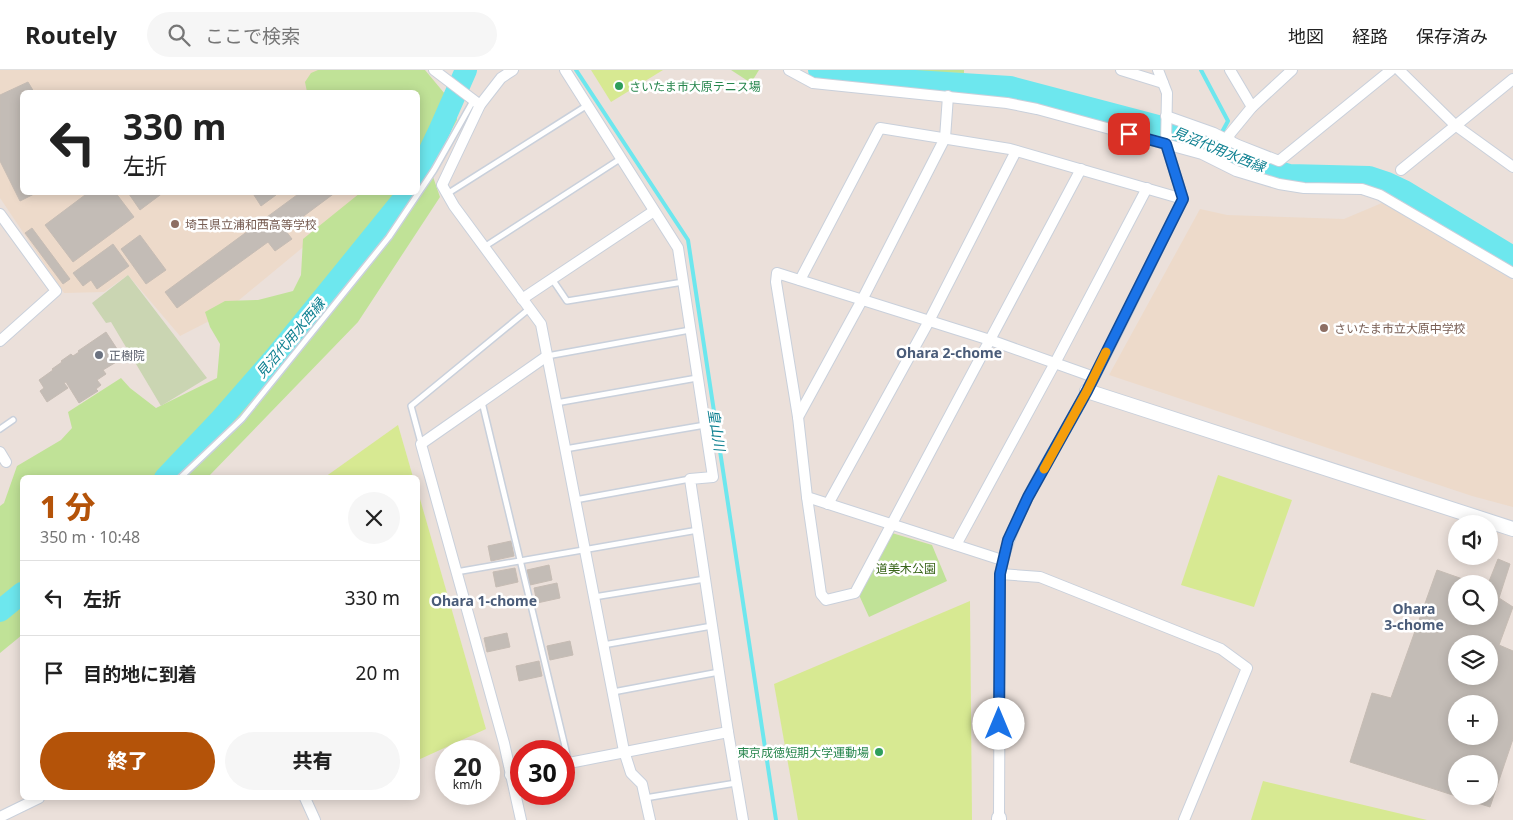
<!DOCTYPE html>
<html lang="ja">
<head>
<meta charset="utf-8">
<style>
	:root { --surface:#fff; --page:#f6f6f6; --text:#222; --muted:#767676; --line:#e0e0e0; --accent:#b45309 }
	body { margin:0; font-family:"Noto Sans","Noto Sans JP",sans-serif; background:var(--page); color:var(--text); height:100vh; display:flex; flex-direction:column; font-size:19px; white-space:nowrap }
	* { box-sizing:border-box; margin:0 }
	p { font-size:16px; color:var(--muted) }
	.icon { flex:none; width:28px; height:28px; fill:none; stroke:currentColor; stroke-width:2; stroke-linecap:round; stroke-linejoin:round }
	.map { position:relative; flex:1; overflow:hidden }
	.side { position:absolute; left:20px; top:405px; width:400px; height:325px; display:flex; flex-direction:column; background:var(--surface); border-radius:8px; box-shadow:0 2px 12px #0003 }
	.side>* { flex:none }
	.hud { position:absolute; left:20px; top:20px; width:400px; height:105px; border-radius:8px; box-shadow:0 2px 12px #0003; background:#fff; color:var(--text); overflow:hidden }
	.controls { position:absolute; left:1448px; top:445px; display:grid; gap:10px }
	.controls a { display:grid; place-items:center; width:50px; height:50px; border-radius:50%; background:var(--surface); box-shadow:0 2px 12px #0003; font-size:25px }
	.speed { position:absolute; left:435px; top:670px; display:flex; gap:10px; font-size:25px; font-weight:700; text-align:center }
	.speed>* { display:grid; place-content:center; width:65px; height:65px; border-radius:50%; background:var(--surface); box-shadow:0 2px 12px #0003; line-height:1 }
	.speed small { font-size:12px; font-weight:400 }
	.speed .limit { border:8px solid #d22; background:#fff; color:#111 }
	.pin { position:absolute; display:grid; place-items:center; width:42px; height:42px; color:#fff; margin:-21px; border-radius:10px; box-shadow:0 2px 8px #0006 }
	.me { position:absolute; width:55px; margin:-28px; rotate:0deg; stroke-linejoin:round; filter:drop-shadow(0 0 4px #0008) }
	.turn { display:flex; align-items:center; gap:18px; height:105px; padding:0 20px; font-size:22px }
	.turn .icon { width:65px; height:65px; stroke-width:2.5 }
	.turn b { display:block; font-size:35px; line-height:42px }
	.round { display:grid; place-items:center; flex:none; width:52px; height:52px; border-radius:26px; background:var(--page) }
	.headline { display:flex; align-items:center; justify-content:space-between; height:85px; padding:0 20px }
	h1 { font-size:30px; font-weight:800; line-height:38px; color:var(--accent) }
	.button { display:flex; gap:10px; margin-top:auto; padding:10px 20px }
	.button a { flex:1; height:58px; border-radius:30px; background:var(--accent); color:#fff; font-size:20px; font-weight:800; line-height:58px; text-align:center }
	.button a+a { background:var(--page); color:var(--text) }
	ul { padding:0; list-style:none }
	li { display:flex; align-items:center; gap:15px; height:75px; padding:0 20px; border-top:1px solid var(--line) }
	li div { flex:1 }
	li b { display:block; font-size:19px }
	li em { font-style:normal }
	header { display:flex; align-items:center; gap:30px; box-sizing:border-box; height:70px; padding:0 25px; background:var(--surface); border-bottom:1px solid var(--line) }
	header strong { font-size:24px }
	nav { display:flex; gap:28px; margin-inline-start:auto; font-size:18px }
	.search { width:350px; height:45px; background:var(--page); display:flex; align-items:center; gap:12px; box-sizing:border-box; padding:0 18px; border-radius:28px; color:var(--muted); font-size:19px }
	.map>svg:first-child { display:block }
	.education { fill:#eddaca }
	.green { fill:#c0e297 }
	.cemetery { fill:#cad5b2 }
	.pitch { fill:#d7e992 }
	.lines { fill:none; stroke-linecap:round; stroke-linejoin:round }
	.stream { stroke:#6de7ee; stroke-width:4 }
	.river { stroke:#6de7ee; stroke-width:22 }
	.building { fill:#c3bcb6; stroke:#c6bcb4; fill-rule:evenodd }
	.lane-casing { stroke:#c9d0db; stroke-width:8 }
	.street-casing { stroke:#c9d0db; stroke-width:12 }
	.secondary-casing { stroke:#c9d0db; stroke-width:16 }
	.lane { stroke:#fff; stroke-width:5 }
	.street { stroke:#fff; stroke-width:10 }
	.secondary { stroke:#fff; stroke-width:14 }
	.route-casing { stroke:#114b97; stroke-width:12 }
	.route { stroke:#1a73e8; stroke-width:9 }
	.slow { stroke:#f59e0b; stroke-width:9 }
	.leisure-dot { fill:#2e9e5b; stroke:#fff; stroke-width:2 }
	.education-dot { fill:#8d6e63; stroke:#fff; stroke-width:2 }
	.worship-dot { fill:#6b7280; stroke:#fff; stroke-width:2 }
	.labels { text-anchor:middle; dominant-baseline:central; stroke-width:5; stroke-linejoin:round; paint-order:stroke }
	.leisure-label { font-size:12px; fill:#27864d; stroke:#fff; text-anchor:start }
	.education-label { font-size:12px; fill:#785e54; stroke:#fff; text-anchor:start }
	.worship-label { font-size:12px; fill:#5b616d; stroke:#fff; text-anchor:start }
	.park-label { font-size:12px; fill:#39651a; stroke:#fff }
	.water-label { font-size:14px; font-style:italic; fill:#0e8091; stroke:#fff }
	.neighbourhood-label { font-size:14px; font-weight:bold; fill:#4a5c79; stroke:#fff }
</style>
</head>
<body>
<header>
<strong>Routely</strong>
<div class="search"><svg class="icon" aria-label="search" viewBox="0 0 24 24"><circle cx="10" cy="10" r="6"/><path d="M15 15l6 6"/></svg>ここで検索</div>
<nav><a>地図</a><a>経路</a><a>保存済み</a></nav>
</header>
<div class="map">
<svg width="1513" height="750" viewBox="0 0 1513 750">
	<rect width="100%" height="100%" fill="#ebe0da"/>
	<g class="education">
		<polygon points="0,0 419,0 418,22 22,22 22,122 357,123 359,131 221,245 180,266 128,205 104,222 64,223 0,128"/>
		<polygon points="1382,133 1513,210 1513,437 1472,426 1109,305 1200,139 1227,145 1344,149"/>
	</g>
	<g class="green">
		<polygon points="318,0 425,0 455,36 457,50 430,98 440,127 358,252 208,407 22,408 22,565 0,583 0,436 4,433 17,396 61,370 72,358 68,342 121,308 130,318 156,338 217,308 220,274 210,257 205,242 225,231 258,230 293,221 301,205 303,169 360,123 418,122 418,22 307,22 305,12 311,3"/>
		<polygon points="731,0 759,0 751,13"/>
		<polygon points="914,0 964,0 964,3 914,2"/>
		<polygon points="892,463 932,475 947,511 869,547 859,525"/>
	</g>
	<polygon class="cemetery" points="128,205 207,308 161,336 111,252 106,253 92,233"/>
	<g class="pitch">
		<polygon points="591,0 663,0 611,32"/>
		<polygon points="398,355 413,407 325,407"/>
		<polygon points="1218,405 1292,430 1254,537 1181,515"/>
		<polygon points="418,422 486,659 418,690"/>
		<polygon points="970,531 972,750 798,750 774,614"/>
		<polygon points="1263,711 1427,750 1251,750"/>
	</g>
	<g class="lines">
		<g class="stream">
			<polyline points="576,0 688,170 776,750"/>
			<polyline points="1201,0 1228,51 1215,75"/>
		</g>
		<g class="river">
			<polyline points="819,0 883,9 1010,17 1184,63 1218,76 1260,96 1289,105 1369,107 1387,113 1404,121 1513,187"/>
			<polyline points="418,105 440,59 466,0"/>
			<polyline points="165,408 221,349 276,286 409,122"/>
			<polyline points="0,541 22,523"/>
		</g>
	</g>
	<g class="building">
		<polygon points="28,12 34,22 22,22 22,122 38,122 20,131 0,91 0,25"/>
		<polygon points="89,122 115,122 134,147 73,192 45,155"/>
		<polygon points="131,122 164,122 140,140 129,124"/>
		<polygon points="252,122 274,122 276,125 261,136"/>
		<polygon points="301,122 336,122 285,160 292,169 275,181 268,172 177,238 165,222"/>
		<polygon points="32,158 70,209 63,214 25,163"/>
		<polygon points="140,165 166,200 146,214 121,179"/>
		<polygon points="113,174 129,196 97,219 91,210 83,216 73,203"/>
		<polygon points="106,262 123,288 103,300 106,304 97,310 101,315 96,319 98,321 79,333 66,312 64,313 68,318 47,332 40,321 44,318 39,310 53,300 52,299 62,292 61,291 71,284 73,286 79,282 78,281"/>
		<polygon points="511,471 514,486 491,491 488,476"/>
		<path d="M1498,489L1510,494L1499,528L1513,537L1499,575L1513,581V669L1490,737L1350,692L1372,623L1391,628L1437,500L1474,513L1456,514V546H1473L1475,548L1476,546H1489L1488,514ZM1456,574H1489V606H1456ZM1456,634H1489V666H1456ZM1456,694H1489V726H1456Z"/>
		<polygon points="549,495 552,510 530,515 527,500"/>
		<polygon points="515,498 518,512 496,517 493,502"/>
		<polygon points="557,513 560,528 537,533 534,518"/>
		<polygon points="507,563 510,577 487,582 484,568"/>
		<polygon points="570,571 573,585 550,590 547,576"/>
		<polygon points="539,591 542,606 519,611 516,596"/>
	</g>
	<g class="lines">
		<g class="lane-casing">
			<g id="lane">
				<polyline points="447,124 586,36"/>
				<polyline points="484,177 620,89"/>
				<polyline points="552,209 567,231 683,212"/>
				<polyline points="547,286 690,260"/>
				<polyline points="482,332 569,693"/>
				<polyline points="556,333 697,308"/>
				<polyline points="0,359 13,350"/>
				<polyline points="421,373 411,336 529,239"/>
				<polyline points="565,379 705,355"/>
				<polyline points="180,408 242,349 389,167 434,100 473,31"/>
				<polyline points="575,430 690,409"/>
				<polyline points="456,502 698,460"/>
				<polyline points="594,527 705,509"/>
				<polyline points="603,575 712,556"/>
				<polyline points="613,622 719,602"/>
				<polyline points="645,728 736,713"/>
			</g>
		</g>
		<g class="street-casing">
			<g id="street">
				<polyline points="434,0 480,35"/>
				<polyline points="513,0 501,8 480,35 442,115 454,136 541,254 624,681 631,703 642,714 650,750"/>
				<polyline points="565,0 678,178 713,407 690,409 728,662 743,750"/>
				<polyline points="789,0 813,13 1007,33 1037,39 1202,84 1236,101 1279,114 1304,118 1362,119 1380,125 1513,203"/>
				<polyline points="1121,0 1163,13"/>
				<polyline points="1230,0 1252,37"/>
				<polyline points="1399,0 1455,55 1513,97"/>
				<polyline points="1166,46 1214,63 1238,75 1279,91 1391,0"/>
				<polyline points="1230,71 1229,65 1252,37 1292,0"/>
				<polyline points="1401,100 1513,9"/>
				<polyline points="0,144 56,221 0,271"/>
				<polyline points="800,210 880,58 1010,79 1183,129"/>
				<polyline points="522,229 654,141"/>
				<polyline points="798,347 862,230 945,68 948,26"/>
				<polyline points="0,382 6,392"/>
				<polyline points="807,427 821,524 826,530 855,523 1081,99"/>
				<polyline points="828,434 929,251 1016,81"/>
				<polyline points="956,475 1055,293 1147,118"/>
				<polyline points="1002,490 807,427 798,347 776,212 777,203 990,270 1094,307"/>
				<polyline points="1000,504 1040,507 1221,579 1247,598 1184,750"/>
				<polyline points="564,694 728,662"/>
				<polyline points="510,705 521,702"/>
				<polyline points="305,728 315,750"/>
				<polyline points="0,747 39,728"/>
				<path d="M999,748L1000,504C1013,438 1056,381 1086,323C1120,259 1151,193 1183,129L1166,74L1167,23L1158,0"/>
				<polyline points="521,750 504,673 421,374 547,286"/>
			</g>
		</g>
		<g class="secondary-casing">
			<g id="secondary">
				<polyline points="1087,321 1513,459"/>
				<polyline points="999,748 999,750"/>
			</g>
		</g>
		<use href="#lane" class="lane"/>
		<use href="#street" class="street"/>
		<use href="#secondary" class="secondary"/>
	</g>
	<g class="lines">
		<g class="route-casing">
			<polyline id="route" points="999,654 1000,504 1008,470 1028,427 1087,321 1183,129 1166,74 1129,64"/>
		</g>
		<use href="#route" class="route"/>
		<polyline class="slow" points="1044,399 1087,321 1106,282"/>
	</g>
	<g class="leisure-dot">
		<circle cx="619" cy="16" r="5"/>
		<circle cx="879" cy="682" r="5"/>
	</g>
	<g class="education-dot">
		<circle cx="175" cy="154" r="5"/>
		<circle cx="1324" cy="258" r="5"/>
	</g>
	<circle class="worship-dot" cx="99" cy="285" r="5"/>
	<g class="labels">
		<g class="leisure-label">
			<text x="629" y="16">さいたま市大原テニス場</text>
			<text x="869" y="682" text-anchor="end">東京成徳短期大学運動場</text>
		</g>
		<g class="education-label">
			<text x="185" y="154">埼玉県立浦和西高等学校</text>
			<text x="1334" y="258">さいたま市立大原中学校</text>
		</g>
		<g class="worship-label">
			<text x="109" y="285">正樹院</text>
		</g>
		<g class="park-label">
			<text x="906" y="498">道美木公園</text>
		</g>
		<g class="water-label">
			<text transform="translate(1219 79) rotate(22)">見沼代用水西縁</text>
			<text transform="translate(290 268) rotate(-50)">見沼代用水西縁</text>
			<text transform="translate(717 360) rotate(81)">皇山川</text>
		</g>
		<g class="neighbourhood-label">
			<text x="949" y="282">Ohara 2-chome</text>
			<text x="484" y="530">Ohara 1-chome</text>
			<text x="1414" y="538">Ohara<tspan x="1414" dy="16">3-chome</tspan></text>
		</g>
	</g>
</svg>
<div class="controls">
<a><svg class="icon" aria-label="sound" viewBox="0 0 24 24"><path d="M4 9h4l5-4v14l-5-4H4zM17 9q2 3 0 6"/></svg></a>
<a><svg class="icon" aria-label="search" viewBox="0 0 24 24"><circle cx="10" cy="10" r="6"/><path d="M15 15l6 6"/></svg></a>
<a><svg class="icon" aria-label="layers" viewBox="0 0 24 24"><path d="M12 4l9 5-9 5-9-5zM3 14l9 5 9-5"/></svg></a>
<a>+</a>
<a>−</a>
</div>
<div class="speed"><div>20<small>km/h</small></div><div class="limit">30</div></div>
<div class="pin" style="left:1129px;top:64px;background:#d93025"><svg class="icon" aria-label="arrive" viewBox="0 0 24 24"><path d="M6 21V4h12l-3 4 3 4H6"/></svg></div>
<svg class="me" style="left:999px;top:654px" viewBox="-20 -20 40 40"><circle r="19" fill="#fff"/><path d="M0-13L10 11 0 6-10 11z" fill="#1a73e8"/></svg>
<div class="hud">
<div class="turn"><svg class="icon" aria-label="left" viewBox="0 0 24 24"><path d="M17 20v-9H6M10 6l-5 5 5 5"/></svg><div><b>330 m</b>左折</div></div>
</div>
<section class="side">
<div class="headline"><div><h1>1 分</h1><p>350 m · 10:48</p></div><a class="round"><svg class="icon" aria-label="close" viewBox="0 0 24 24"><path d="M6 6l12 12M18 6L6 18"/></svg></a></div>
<ul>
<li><svg class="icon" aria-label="left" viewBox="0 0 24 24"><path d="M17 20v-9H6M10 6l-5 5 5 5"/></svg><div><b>左折</b></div><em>330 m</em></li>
<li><svg class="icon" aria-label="arrive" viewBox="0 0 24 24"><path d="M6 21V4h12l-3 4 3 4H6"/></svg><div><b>目的地に到着</b></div><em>20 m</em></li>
</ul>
<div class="button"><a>終了</a><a>共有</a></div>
</section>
</div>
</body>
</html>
